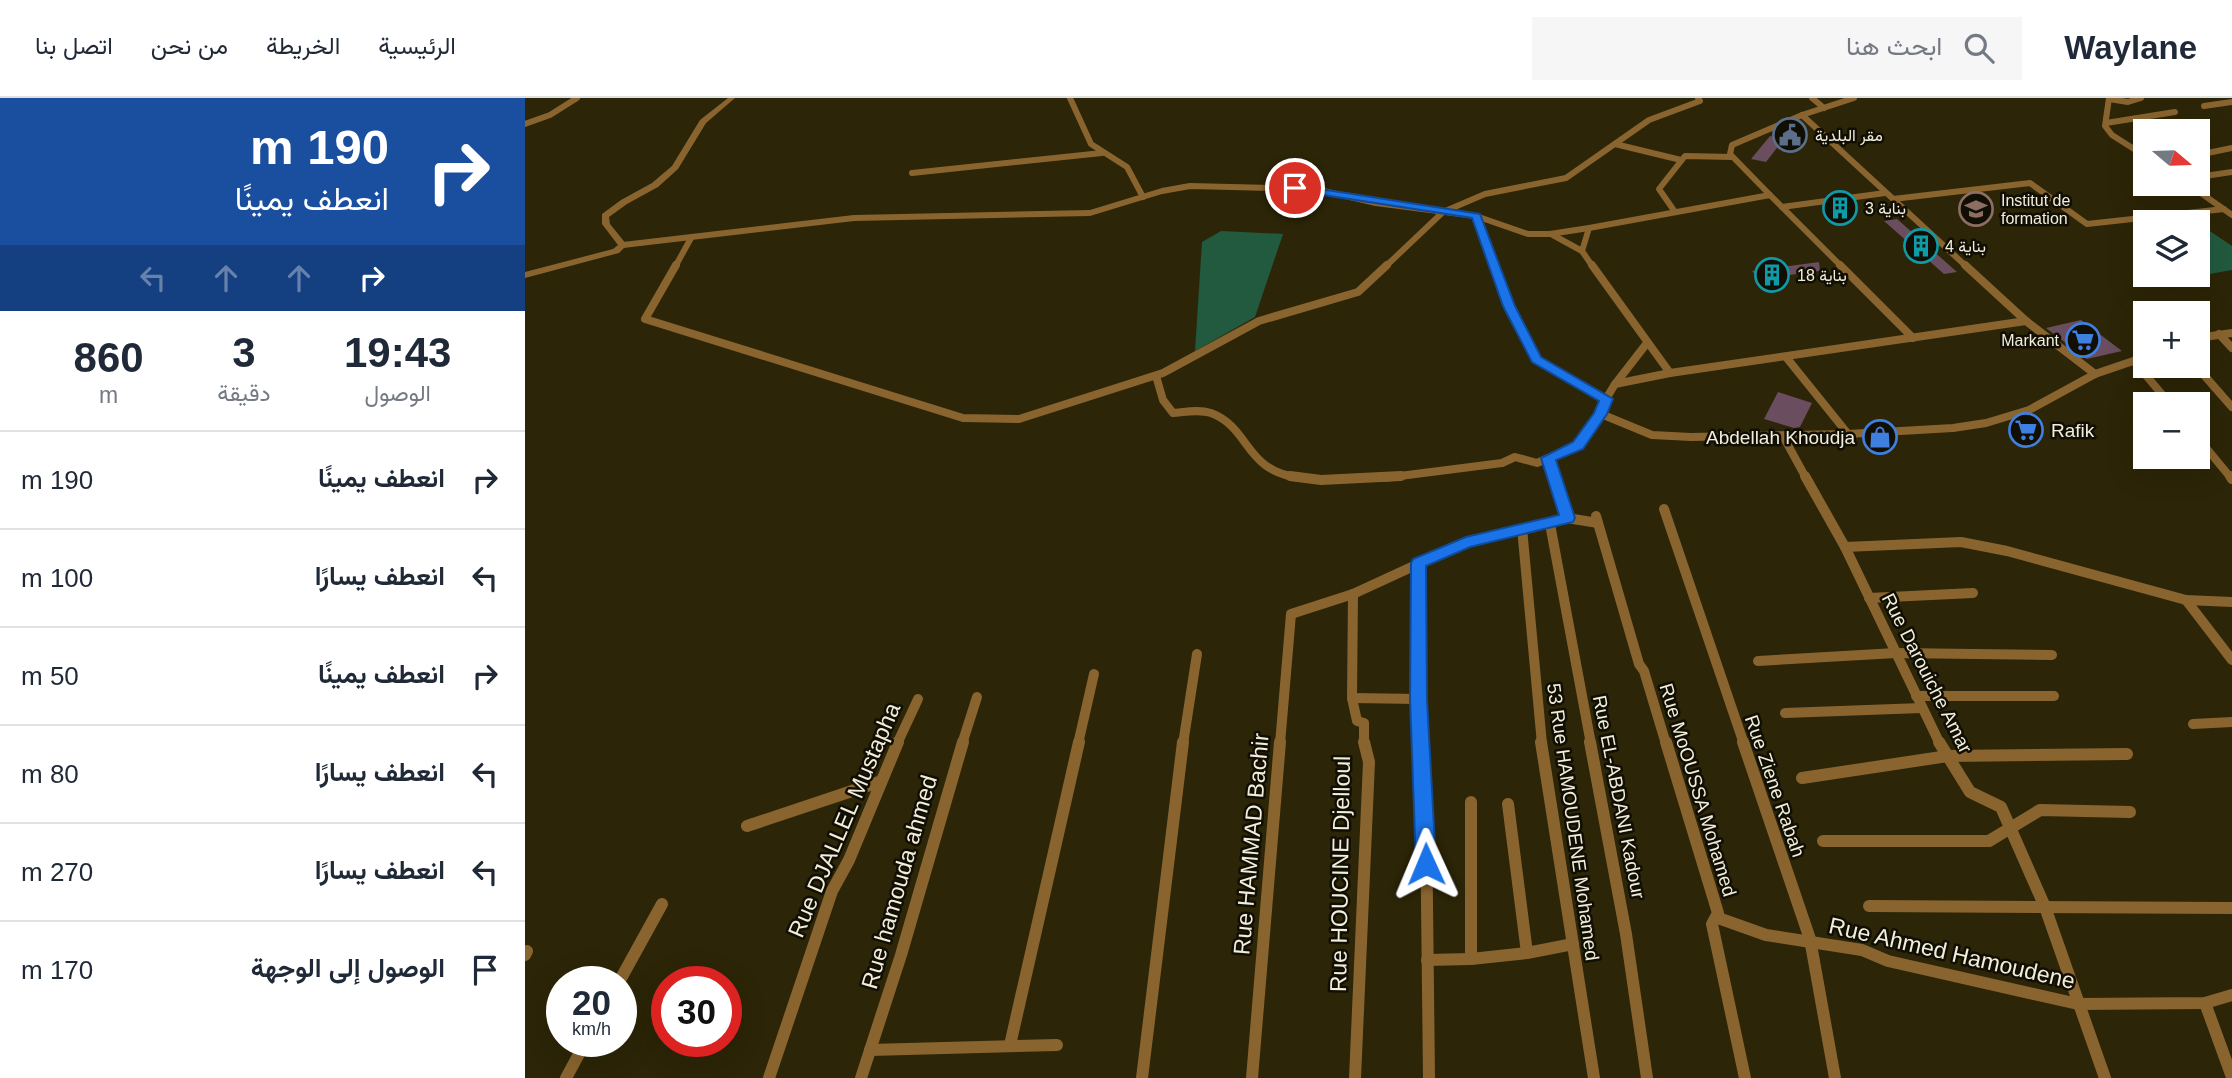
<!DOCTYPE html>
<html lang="ar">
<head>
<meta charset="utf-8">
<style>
	:root { --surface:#fff; --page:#f6f6f7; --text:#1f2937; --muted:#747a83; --line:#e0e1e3 }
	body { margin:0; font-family:Helvetica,Vazirmatn,sans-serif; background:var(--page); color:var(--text); direction:rtl; height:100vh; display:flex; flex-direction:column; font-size:26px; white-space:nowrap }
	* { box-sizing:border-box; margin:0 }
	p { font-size:23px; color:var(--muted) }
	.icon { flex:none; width:38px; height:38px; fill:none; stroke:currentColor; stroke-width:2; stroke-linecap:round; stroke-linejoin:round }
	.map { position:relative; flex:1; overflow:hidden; direction:ltr }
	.side { display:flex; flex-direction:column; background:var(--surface); width:525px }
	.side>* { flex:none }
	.banner { background:#1a4fa0; color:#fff; overflow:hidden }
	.needle { width:46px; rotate:109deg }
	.buttons { position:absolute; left:1608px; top:21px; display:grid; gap:14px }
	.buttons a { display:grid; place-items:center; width:77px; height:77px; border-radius:0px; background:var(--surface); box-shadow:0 7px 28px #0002; font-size:35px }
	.speed { position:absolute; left:21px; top:868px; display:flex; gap:14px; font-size:35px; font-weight:700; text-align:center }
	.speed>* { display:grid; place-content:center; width:91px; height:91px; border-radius:50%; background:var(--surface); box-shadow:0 7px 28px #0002; line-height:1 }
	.speed small { font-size:18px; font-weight:400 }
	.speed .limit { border:10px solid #d22; background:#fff; color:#111 }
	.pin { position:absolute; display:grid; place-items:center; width:60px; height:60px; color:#fff; margin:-30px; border:4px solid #fff; border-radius:50%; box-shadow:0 2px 7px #0007 }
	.me { position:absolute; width:77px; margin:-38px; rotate:359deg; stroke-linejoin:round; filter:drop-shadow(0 0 5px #0008) }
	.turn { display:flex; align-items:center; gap:24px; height:147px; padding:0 21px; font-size:32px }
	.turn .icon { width:91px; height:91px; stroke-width:2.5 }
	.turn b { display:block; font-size:49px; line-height:60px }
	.lanes { display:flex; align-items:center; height:66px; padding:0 21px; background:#0003; justify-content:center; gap:35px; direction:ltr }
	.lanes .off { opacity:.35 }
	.eta { display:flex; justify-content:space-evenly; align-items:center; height:119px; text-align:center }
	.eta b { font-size:42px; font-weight:700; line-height:49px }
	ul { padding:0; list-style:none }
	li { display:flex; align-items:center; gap:21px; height:98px; padding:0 21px; border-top:2px solid var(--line) }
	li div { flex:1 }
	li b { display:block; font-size:26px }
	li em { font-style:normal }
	header { display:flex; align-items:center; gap:42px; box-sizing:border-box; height:98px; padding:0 35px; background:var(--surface); border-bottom:2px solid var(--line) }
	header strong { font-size:33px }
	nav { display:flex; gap:38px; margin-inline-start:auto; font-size:24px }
	.search { width:490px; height:63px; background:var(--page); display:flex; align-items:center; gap:18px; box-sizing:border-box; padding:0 24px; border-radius:0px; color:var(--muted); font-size:26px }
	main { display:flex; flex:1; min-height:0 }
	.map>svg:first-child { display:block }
	.green { fill:#215a3f }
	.building { fill:#6a4d5e }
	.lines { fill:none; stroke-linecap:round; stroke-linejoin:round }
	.minor-far3 { stroke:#89642f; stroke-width:6 }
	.minor-far2 { stroke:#89642f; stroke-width:8 }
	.minor-far1 { stroke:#89642f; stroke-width:10 }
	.minor { stroke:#89642f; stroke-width:12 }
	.tertiary { fill:#89642f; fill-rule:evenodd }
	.route { fill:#1a73e8; stroke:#114b97; stroke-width:2 }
	.labels { text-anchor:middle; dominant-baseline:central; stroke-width:5; stroke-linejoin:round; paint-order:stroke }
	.far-poi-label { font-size:16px; fill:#f2eedc; stroke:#110e04; text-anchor:start }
	.poi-label { font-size:19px; fill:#f2eedc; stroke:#110e04; text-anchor:start }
	.street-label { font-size:19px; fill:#f2eedc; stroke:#110e04 }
	.near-street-label { font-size:23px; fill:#f2eedc; stroke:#110e04 }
</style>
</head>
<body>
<header>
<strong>Waylane</strong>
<div class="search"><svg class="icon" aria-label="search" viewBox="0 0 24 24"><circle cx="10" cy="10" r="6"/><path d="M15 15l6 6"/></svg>ابحث هنا</div>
<nav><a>الرئيسية</a><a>الخريطة</a><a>من نحن</a><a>اتصل بنا</a></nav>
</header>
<main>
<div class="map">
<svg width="1707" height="980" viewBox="0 0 1707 980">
	<rect width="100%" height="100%" fill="#2c2507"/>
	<g class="green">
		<polygon points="1673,125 1707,148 1707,172 1668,179 1666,177 1673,177"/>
		<polygon points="696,133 758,136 730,219 670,253 677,144"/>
	</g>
	<g class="building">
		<polygon points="1245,38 1259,41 1241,64 1226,61"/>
		<polygon points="1372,121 1432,174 1419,176 1359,123"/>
		<polygon points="1294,164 1295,173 1234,181 1227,173"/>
		<polygon points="1556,222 1597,253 1562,261 1521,230"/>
		<polygon points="1253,294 1287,305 1275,329 1269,330 1239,321"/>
		<polygon points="1500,320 1514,340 1499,340 1488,324"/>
	</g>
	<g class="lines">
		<g class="minor-far3">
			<polyline points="545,0 566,46 602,69 618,99"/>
			<polyline points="1287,0 1299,10"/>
			<polyline points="1584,0 1580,28 1587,37 1620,58"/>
			<polyline points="1584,1 1603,4 1616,0"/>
			<polyline points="1679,8 1707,4"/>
			<polyline points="1277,17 1442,169"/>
			<polyline points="1581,25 1650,14"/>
			<polyline points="0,26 25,17 52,0"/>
			<polyline points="1090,46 1156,62"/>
			<polyline points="1673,57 1707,50"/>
			<polyline points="387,75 577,55"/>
			<polyline points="1673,79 1707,74"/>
			<polyline points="1663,86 1707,117"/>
			<polyline points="1245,97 1317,169"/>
			<polyline points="1368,101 1505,85 1562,126 1699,111"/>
			<polyline points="1257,109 1360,95"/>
			<polyline points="1150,114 1134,91 1160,58 1207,59"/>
			<polyline points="951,118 970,169"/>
			<polyline points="1026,136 1057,153"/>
			<polyline points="98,147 329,120 565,115 637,93 665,88 790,91 851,105 951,118 1003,136 1025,136 1064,130"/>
			<polyline points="150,169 166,140"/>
			<polyline points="860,169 918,114 960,96 1041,80 1124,22 1175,3 1173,0"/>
			<polyline points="1068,169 1057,153 1064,130 1245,97 1205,56 1207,47 1277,17 1329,0"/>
		</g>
		<g class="minor-far2">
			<polyline points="151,167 120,221 438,320 494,321 638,275 734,223 833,194 862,167"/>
			<polyline points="969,167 984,208 1011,261 1081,301 1076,316 1127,337 1166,339 1323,336 1428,330 1461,325 1504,312 1570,276 1620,259"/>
			<polyline points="1067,167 1145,275 1090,286 1081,301"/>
			<polyline points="1315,167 1388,240"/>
			<polyline points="1440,167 1501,223 1570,276"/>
			<polyline points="1694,236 1707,250"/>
			<polyline points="1673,240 1707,235"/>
			<polyline points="1261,259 1323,336"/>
			<polyline points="1609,263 1645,306"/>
			<polyline points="1671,268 1707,309"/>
			<polyline points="1145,275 1501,223"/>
			<path d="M631,278L638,302L648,315C660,314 674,311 686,315C726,330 719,374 776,380"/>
			<polyline points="1091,285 1122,245"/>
			<polyline points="1258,338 1281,380"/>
			<polyline points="1673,340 1706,380"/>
			<polyline points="1023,360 1029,380"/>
			<polyline points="859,380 977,365 990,359 1012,365 1053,347 1076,316"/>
		</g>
		<g class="minor-far1">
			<polyline points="765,378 796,382 876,378"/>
			<polyline points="1280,378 1320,449 1415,646"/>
			<polyline points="1705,378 1707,381"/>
			<polyline points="1139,411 1219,646"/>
			<polyline points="1071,418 1114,566 1119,573 1141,646"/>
			<polyline points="1042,420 1073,425"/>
			<polyline points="1025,426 1066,646"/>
			<polyline points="997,430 1017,646"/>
			<polyline points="1320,449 1436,444 1482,453 1661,502 1707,504"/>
			<polyline points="894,465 893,601 896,646"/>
			<polyline points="828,496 827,600 832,623 839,625 839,646"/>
			<polyline points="1344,500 1448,495"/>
			<polyline points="1661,502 1707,562"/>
			<polyline points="1233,563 1371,555 1527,557"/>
			<polyline points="1391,598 1529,598"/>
			<polyline points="827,600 893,601"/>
			<polyline points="1260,615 1397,610"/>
			<polyline points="1668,626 1707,624"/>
			<polyline points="372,646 393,601"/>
			<polyline points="437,646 452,599"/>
			<polyline points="553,646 569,576"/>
			<polyline points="658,646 672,556"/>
			<polyline points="755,646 766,516 828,496 941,444 1042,420 1029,378"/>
		</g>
		<g class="minor">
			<polyline points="896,644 901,718 904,980"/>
			<polyline points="1016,644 1069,980"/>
			<polyline points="1065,644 1101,836 1122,980"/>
			<polyline points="1141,644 1193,815 1187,826 1220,980"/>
			<polyline points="1218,644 1285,841 1310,980"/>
			<polyline points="1414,644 1445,694 1476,709 1520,809 1580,980"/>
			<polyline points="1277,680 1423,658 1602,656"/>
			<polyline points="946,704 946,861 1002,855"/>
			<polyline points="983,706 1002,855 1048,846"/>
			<polyline points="222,728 354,684"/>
			<polyline points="1298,743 1464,743 1515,712 1605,714"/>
			<polyline points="1344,808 1707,810"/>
			<polyline points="1196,821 1241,837 1337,852 1363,863 1553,906 1680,905 1707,897"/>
			<polyline points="0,857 2,853"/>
			<polyline points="902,862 946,861"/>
			<polyline points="94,884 137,806"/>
			<polyline points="1680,905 1707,979"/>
			<polyline points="485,947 554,644"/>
			<polyline points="345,952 532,947"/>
			<polyline points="41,980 61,943"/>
			<polyline points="244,980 307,793 324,762 373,644"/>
			<polyline points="336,980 376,857 438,644"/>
			<polyline points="617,980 658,644"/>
			<polyline points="727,980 755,644"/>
			<polyline points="830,980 844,664 839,644"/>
		</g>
		<polygon class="tertiary" points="203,0 210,0 181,25 153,71 133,89 102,106 84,119 85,126 102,147 94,155 0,180 0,174 88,151 93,147 77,126 77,116 96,102 127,85 147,68 175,22"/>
	</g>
	<polygon class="route" points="770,87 955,116 990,208 1016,259 1088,301 1082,316 1058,351 1031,362 1050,420 1048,424 945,449 901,468 902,601 911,766 908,772 901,775 894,772 891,766 885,601 886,465 888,461 941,439 1034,417 1016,360 1048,344 1069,315 1074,303 1007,264 978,208 947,120 766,92 765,90"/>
	<defs>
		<g id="civic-ring" transform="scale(1.75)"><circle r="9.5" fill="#110e04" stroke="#5c6f8a" stroke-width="1.5"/><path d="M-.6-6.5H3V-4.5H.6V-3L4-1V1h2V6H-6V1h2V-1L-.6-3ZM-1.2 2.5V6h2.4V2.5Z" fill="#5c6f8a"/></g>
		<g id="building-ring" transform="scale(1.75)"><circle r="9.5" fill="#110e04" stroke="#0f9aa8" stroke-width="1.5"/><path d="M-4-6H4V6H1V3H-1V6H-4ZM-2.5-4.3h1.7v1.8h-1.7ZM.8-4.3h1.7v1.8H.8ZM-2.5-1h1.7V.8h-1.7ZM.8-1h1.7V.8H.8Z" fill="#0f9aa8"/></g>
		<g id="university-ring" transform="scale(1.75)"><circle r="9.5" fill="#110e04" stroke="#8d6e63" stroke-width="1.5"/><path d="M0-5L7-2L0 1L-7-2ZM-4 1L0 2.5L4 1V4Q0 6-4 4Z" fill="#8d6e63"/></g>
		<g id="supermarket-ring" transform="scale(1.75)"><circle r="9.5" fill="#110e04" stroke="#3f7fe0" stroke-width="1.5"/><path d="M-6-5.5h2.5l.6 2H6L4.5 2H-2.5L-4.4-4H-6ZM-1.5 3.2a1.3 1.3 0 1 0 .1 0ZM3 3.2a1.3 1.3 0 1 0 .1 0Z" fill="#3f7fe0"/></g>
		<g id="shop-ring" transform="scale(1.75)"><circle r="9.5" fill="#110e04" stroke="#3f7fe0" stroke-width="1.5"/><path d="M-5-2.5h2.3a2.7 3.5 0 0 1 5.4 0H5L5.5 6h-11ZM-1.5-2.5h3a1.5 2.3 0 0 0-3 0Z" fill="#3f7fe0"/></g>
	</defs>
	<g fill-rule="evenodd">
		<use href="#civic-ring" x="1265" y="37"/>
		<use href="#building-ring" x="1315" y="110"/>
		<use href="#university-ring" x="1451" y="111"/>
		<use href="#building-ring" x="1396" y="148"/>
		<use href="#building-ring" x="1247" y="177"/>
		<use href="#supermarket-ring" x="1558" y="242"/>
		<use href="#supermarket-ring" x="1501" y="332"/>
		<use href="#shop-ring" x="1355" y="339"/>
	</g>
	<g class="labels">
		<g class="far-poi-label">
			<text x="1290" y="37">مقر البلدية</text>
			<text x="1476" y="102">Institut de<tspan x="1476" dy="18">formation</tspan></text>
			<text x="1340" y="110">بناية 3</text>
			<text x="1420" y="148">بناية 4</text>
			<text x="1272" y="177">بناية 18</text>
			<text x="1534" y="242" text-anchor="end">Markant</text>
		</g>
		<g class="poi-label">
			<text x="1526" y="332">Rafik</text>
			<text x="1330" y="339" text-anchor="end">Abdellah Khoudja</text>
		</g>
		<g class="street-label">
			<text transform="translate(1402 575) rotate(63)">Rue Darouiche Amar</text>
			<text transform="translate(1250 688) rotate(71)">Rue Ziene Rabah</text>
			<text transform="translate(1173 692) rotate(73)">Rue MoOUSSA Mohamed</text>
			<text transform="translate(1094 699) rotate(79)">Rue EL-ABDANI Kadour</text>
			<text transform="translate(1048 724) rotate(82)">53 Rue HAMOUDENE Mohamed</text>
		</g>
		<g class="near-street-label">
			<text transform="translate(319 722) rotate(-67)">Rue DJALLEL Mustapha</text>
			<text transform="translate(726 746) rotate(-85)">Rue HAMMAD Bachir</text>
			<text transform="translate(815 776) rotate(-89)">Rue HOUCINE Djelloul</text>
			<text transform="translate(374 784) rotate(-74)">Rue hamouda ahmed</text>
			<text transform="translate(1427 855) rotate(13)">Rue Ahmed Hamoudene</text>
		</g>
	</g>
</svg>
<div class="buttons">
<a><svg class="needle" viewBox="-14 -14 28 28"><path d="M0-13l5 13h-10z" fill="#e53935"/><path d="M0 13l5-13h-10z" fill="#747a83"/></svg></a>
<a><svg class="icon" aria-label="layers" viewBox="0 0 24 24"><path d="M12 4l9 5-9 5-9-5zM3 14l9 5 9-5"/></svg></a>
<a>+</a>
<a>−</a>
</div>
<div class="speed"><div>20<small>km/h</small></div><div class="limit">30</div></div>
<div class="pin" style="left:770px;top:90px;background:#d93025"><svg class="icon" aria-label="arrive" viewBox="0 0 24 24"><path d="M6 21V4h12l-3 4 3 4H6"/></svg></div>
<svg class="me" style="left:901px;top:766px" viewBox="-20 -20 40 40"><path d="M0-17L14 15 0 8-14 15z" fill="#1a73e8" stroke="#fff" stroke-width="4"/></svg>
</div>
<section class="side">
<div class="banner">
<div class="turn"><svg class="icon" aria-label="right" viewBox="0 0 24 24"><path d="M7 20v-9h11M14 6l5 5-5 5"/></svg><div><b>190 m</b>انعطف يمينًا</div></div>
<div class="lanes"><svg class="icon off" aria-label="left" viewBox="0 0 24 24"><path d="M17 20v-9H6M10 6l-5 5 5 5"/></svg><svg class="icon off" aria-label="ahead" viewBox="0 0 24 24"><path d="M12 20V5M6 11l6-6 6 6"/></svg><svg class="icon off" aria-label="ahead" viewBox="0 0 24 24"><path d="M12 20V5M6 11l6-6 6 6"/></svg><svg class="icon" aria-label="right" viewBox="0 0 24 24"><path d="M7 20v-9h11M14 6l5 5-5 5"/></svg></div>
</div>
<div class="eta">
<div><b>19:43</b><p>الوصول</p></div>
<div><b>3</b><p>دقيقة</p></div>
<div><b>860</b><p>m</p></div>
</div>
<ul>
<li><svg class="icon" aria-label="right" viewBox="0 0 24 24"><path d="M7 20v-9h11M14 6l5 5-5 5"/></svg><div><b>انعطف يمينًا</b></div><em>190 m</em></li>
<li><svg class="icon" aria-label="left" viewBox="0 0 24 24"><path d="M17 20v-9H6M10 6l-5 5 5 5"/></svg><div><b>انعطف يسارًا</b></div><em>100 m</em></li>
<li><svg class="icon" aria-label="right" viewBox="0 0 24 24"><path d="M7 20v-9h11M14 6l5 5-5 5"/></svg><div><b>انعطف يمينًا</b></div><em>50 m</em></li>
<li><svg class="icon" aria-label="left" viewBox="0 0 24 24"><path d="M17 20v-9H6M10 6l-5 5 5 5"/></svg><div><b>انعطف يسارًا</b></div><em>80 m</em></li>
<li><svg class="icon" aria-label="left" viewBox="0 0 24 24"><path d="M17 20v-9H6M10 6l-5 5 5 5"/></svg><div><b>انعطف يسارًا</b></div><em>270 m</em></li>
<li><svg class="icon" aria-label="arrive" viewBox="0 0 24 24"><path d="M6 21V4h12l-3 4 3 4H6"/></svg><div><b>الوصول إلى الوجهة</b></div><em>170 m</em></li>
</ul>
</section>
</main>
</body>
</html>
